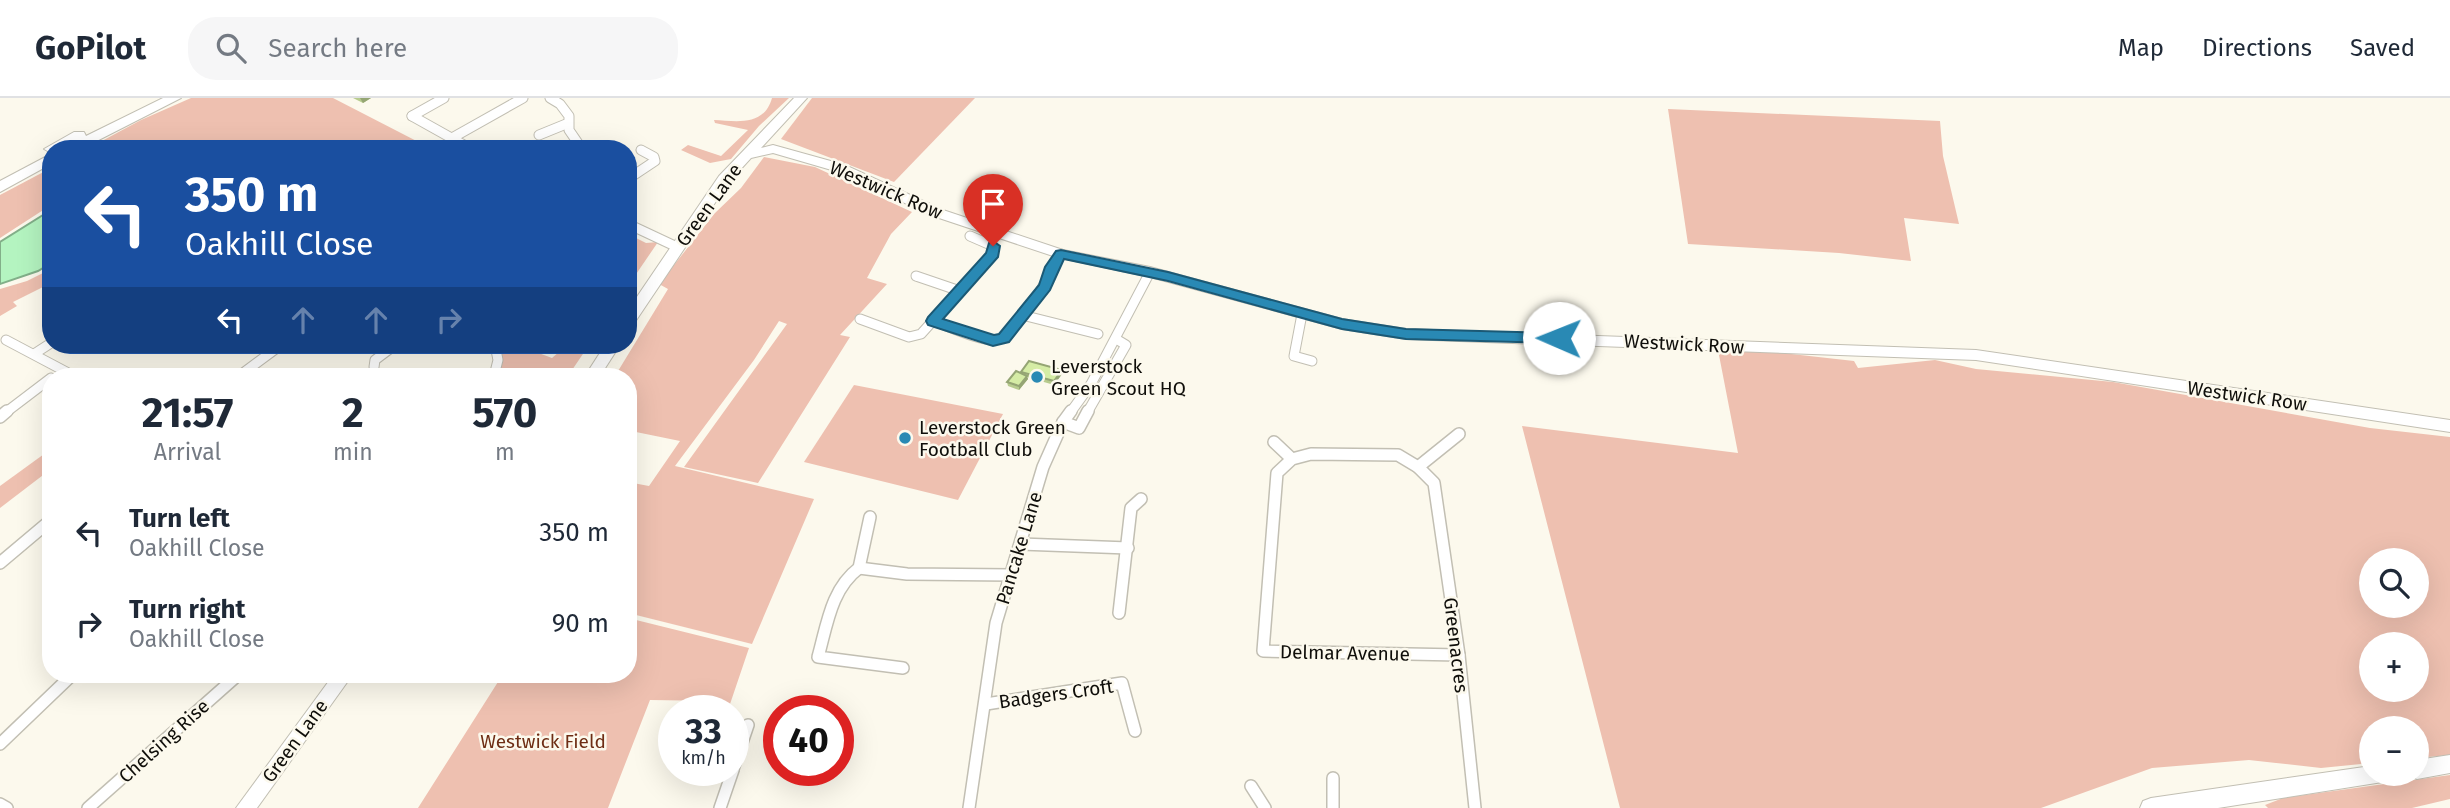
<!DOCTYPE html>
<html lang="en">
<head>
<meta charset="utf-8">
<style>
	:root { --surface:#fff; --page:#f6f6f7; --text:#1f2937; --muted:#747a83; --line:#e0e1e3 }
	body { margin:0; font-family:"Fira Sans",sans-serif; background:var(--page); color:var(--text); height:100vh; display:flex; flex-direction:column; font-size:26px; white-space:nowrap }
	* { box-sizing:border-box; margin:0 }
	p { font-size:23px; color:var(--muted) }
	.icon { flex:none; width:38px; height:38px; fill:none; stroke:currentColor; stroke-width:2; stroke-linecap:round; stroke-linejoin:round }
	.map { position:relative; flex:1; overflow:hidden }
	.panel { position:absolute; left:42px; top:270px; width:595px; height:315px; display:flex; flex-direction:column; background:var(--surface); border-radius:28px; box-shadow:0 7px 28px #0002 }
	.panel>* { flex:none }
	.guide { position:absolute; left:42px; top:42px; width:595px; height:214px; border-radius:28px; box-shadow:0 7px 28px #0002; background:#1a4fa0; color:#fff; overflow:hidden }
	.controls { position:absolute; left:2359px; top:450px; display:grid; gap:14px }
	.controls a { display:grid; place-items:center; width:70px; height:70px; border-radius:50%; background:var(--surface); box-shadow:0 7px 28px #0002; font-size:35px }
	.speed { position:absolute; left:658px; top:597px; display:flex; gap:14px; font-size:35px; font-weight:700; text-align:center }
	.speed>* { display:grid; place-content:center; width:91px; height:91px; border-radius:50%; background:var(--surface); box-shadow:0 7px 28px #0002; line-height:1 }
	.speed small { font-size:18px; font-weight:400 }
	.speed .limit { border:10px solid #d22; background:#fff; color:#111 }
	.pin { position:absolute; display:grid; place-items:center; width:60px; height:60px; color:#fff; margin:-72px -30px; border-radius:50% 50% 50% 0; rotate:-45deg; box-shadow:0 0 7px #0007 }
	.pin .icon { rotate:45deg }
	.me { position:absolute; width:77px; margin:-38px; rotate:271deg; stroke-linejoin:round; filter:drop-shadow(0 0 5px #0008) }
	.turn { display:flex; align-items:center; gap:24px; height:147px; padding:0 28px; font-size:32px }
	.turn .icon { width:91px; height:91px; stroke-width:2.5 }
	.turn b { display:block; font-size:49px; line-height:60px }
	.lanes { display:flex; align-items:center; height:66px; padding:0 28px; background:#0003; justify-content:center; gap:35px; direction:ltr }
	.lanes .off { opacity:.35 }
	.eta { display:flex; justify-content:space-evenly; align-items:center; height:119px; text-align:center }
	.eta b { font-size:42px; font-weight:700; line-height:49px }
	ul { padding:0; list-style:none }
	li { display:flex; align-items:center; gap:21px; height:91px; padding:0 28px }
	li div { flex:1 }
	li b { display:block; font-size:26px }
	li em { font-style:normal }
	header { display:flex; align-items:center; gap:42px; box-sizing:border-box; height:98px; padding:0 35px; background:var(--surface); border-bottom:2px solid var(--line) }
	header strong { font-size:33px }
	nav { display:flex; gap:38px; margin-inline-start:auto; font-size:24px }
	.search { width:490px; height:63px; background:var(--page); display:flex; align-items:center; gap:18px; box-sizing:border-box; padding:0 24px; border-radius:28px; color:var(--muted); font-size:26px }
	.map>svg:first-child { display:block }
	.green { fill:#eec0b0; fill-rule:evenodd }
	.water { fill:#b4f4c0; stroke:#82af89; stroke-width:2 }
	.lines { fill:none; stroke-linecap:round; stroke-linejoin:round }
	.street-far1-casing { stroke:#c2bfb3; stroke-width:11 }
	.street-casing { stroke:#c2bfb3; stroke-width:14 }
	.secondary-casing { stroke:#c2bfb3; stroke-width:2 }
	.primary-casing { stroke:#c2bfb3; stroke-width:2 }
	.street-far1 { stroke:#fff; stroke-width:9 }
	.street { stroke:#fff; stroke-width:11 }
	.secondary { fill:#fff; fill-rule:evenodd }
	.primary { fill:#fff; fill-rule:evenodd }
	.wall { fill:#b7cb8e }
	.shaded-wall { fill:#95a574 }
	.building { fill:#d5eca5; stroke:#95a574; stroke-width:2 }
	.route { fill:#2989b4; stroke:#1b5975; stroke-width:2 }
	.poi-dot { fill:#2989b4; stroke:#fcf9ed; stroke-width:2.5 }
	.labels { text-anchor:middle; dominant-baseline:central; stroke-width:5; stroke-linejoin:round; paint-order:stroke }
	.street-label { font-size:19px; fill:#0f0e0a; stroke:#fcf9ed }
	.poi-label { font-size:19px; fill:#0f0e0a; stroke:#fcf9ed; text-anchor:start }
	.park-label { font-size:19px; fill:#6e2d14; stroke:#fcf9ed }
</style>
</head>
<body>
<header>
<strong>GoPilot</strong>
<div class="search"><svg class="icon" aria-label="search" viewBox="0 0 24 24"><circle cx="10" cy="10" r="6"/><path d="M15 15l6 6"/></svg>Search here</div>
<nav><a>Map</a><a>Directions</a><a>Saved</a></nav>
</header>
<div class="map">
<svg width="2450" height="710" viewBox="0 0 2450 710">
	<rect width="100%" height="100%" fill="#fcf9ed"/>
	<g class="green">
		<polygon points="191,0 333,0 432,51 87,51 141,22"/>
		<path d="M772,0H789L759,28L731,61L710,65L681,52L688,47L721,58L748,32L715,25L714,22C736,23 764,29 772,0Z"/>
		<polygon points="812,0 975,0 894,84 781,41"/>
		<polygon points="1668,11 1940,23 1943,58 1959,126 1904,120 1911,163 1839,155 1688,146"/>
		<polygon points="764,59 815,69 912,114 891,136 867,180 887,186 840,237 850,239 758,385 684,369 787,226 779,223 754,262 675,368 814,401 752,546 628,515 628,393 633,385 649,388 680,343 636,334 628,345 628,278 615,278 668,191 659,186 715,115 741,90"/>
		<polygon points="51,70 51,107 0,140 0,97"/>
		<polygon points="628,136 646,145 658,144 628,188"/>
		<polygon points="51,171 51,185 13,204 17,208 0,218 0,191 27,183"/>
		<polygon points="495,247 517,247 552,260 567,247 589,247 568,278 494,278"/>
		<path d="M1747,251L1854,263L1858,270L1935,262L1976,271L2113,284L2370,330L2450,339V657L2417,660V630H2371V665L2321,670L2249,662L2152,670L2041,710H1620L1522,328L1738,355L1718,252ZM2371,462H2417V508H2371ZM2371,546H2417V592H2371Z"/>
		<polygon points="854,287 1003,316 958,402 804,364"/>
		<polygon points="51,351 51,371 0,410 0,388"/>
		<polygon points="628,520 749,550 729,609 718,603 650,602 608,710 418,710 503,576 628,576"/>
		<polygon points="2450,677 2450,701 2412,710 2268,710 2265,707 2283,700"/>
	</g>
	<polygon class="water" points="51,112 51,165 38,173 0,186 0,144"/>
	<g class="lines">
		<g class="street-far1-casing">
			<g id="street-far1">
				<polyline points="550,0 560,6 569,18 569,32 582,51"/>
				<polyline points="412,18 471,51"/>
				<polyline points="412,18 444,0"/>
				<polyline points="539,37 566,26"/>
				<polyline points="452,40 523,0"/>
				<polyline points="628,81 655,63 654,59 641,52"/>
				<polyline points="628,126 677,149"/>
				<polyline points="916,178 960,193"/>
				<polyline points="1302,216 1294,258 1312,263"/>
				<polyline points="1022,217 1098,236"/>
				<polyline points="860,221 909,239 921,236 993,156 993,148 970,138"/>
				<path d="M933,223C948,228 982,244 996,242C1015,240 1052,174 1061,156"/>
				<polyline points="6,242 74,278"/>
				<polyline points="34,256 51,245"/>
				<polyline points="374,269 375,262 395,247"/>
				<polyline points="239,278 281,247"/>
				<polyline points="494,278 498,262 495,247"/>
				<polyline points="5,315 51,280"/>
				<polyline points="1070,315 1091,286 1150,174"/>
				<polyline points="1087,315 1126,247 1116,241"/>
			</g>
		</g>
		<g class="street-casing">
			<g id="street">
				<polyline points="0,319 7,313"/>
				<polyline points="1063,324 1079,330 1088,313"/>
				<polyline points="1274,344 1292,361"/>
				<polygon points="1311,356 1398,357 1418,369 1434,385 1459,557 1263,553 1277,375 1292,361"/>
				<polyline points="1418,369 1459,336"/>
				<path d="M870,419L859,470C831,491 827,527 818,559L903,570"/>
				<polyline points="1021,446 1128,450"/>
				<polyline points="0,465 51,422"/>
				<polyline points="859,470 907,476 1011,477"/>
				<polyline points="1119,515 1131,410 1141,401"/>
				<polyline points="1459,557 1475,710"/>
				<polyline points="986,606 1122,585 1135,633"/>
				<polyline points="0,646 73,576"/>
				<polyline points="733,671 748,627"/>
				<polyline points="1333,680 1333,710"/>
				<polyline points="1251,688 1265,710"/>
				<polyline points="0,706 7,710"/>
				<polyline points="88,710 239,576"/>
				<polyline points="720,710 733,672"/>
				<polyline points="969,710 996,525 1043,369 1063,324 1071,313"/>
			</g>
		</g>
		<g class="secondary-casing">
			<g id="secondary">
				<polygon points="794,0 807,0 761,50 773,47 845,67 943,112 1063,152 1150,169 1342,221 1406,231 1976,252 2450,322 2450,334 1976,262 1406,241 1342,231 1150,179 1056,159 933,118 835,73 773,55 751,60 729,84 633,227 628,228 628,212 719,78"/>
				<polygon points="605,247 620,247 600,278 585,278"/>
				<polygon points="334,576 353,576 257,710 236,710"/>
			</g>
		</g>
		<g class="primary-casing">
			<g id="primary">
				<polygon points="163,0 181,0 81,51 51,51 51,55 44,51 74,34 84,34 86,38"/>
				<polygon points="51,56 51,66 0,94 0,83"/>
				<polygon points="2450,657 2450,675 2417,681 2410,678 2409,676 2417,676 2417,662"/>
				<polygon points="2371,668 2371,676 2392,676 2389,683 2218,710 2140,710 2143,703 2151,700"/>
			</g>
		</g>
		<use href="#street-far1" class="street-far1"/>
		<use href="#street" class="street"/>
		<use href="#secondary" class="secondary"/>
		<use href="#primary" class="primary"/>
	</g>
	<g class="wall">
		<polygon points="353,0 371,0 363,5"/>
		<polygon points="1021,274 1062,276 1054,287 1027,279 1028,281 1019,292 1008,288 1007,284 1022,275"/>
	</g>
	<g class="shaded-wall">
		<polygon points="360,0 371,0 363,5"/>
		<polygon points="1062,272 1062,276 1054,287 1054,283"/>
		<polygon points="1027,278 1028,281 1019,292 1019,288"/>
	</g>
	<g class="building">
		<polygon points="1029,263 1062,272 1054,283 1021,274"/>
		<polygon points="1016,273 1027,278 1019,288 1007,284"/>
	</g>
	<polygon class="route" points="993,143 1000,148 998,159 943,221 994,237 999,236 1039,187 1045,169 1056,153 1061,152 1168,174 1342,221 1406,231 1559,235 1566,240 1559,245 1406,241 1342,231 1168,183 1064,161 1050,192 1009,244 993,248 928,227 926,223 928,219 986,155 989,145"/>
	<g class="poi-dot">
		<circle cx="1037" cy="279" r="7"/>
		<circle cx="905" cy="340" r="7"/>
	</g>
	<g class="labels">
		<g class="street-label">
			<text transform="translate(886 92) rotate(23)">Westwick Row</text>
			<text transform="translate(709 107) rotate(-54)">Green Lane</text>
			<text transform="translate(1684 246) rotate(3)">Westwick Row</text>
			<text transform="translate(2247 298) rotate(8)">Westwick Row</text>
			<text transform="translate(1019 450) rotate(-73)">Pancake Lane</text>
			<text transform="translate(1456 547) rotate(83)">Greenacres</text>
			<text transform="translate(1345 555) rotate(1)">Delmar Avenue</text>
			<text transform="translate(1056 596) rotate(-8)">Badgers Croft</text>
			<text transform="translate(164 643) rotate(-42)">Chelsing Rise</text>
			<text transform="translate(295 643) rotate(-54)">Green Lane</text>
		</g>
		<g class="poi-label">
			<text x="1051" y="268">Leverstock<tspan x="1051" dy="22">Green Scout HQ</tspan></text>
			<text x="919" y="329">Leverstock Green<tspan x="919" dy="22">Football Club</tspan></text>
		</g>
		<g class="park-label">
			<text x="543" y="643">Westwick Field</text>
		</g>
	</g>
</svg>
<div class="controls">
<a><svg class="icon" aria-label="search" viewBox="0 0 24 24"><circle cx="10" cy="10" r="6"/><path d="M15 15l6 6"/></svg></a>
<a>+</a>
<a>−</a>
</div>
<div class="speed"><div>33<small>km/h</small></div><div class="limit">40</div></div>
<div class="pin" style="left:993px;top:148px;background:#d93025"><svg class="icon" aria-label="arrive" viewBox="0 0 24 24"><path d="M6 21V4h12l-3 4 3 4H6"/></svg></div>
<svg class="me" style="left:1559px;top:240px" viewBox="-20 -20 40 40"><circle r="19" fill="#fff"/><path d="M0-13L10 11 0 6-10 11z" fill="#2989b4"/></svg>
<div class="guide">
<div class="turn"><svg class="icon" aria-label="left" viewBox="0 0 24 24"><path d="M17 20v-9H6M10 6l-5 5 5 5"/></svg><div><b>350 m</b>Oakhill Close</div></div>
<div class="lanes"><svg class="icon" aria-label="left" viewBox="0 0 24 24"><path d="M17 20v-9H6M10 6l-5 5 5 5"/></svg><svg class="icon off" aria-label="ahead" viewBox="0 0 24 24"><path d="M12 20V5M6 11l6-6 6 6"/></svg><svg class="icon off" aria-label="ahead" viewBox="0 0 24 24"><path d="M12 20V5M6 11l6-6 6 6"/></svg><svg class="icon off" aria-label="right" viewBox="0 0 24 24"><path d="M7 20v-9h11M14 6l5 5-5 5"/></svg></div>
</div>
<section class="panel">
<div class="eta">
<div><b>21:57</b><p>Arrival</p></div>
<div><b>2</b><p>min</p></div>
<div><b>570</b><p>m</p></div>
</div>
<ul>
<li><svg class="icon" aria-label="left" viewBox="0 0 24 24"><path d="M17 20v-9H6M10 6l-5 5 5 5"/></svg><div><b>Turn left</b><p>Oakhill Close</p></div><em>350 m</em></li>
<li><svg class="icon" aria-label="right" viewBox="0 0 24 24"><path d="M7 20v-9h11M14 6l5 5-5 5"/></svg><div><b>Turn right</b><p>Oakhill Close</p></div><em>90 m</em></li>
</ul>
</section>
</div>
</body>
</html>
